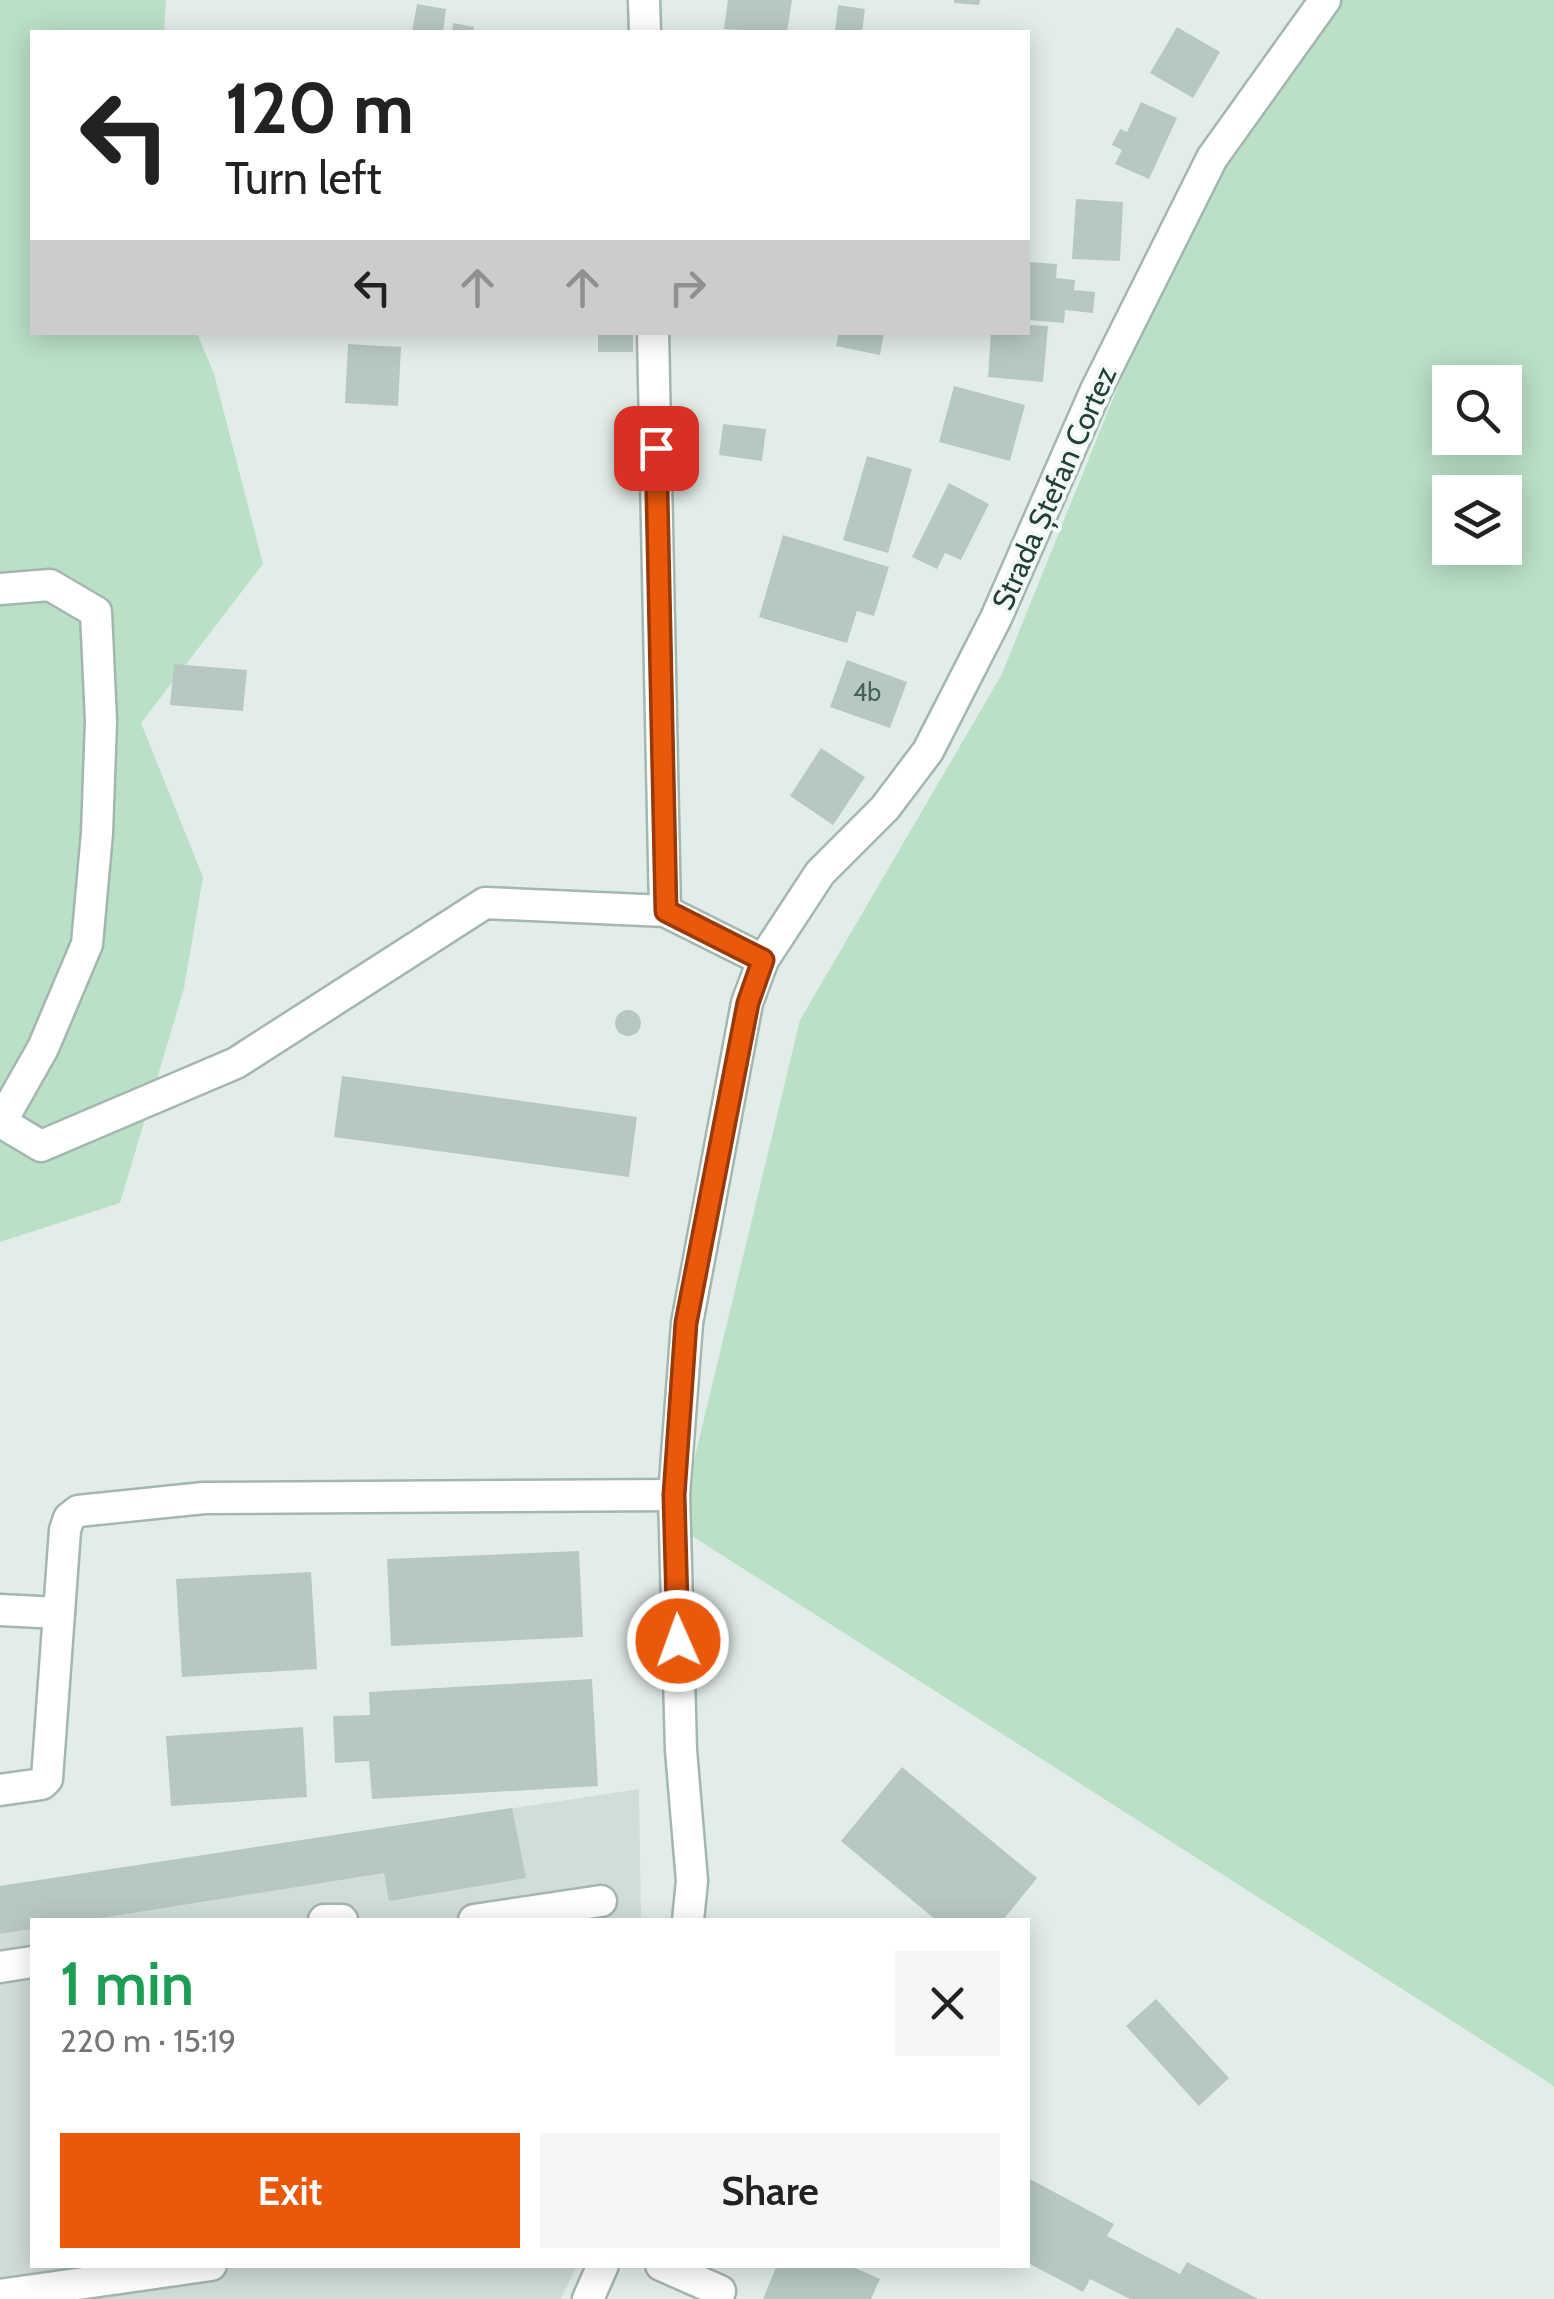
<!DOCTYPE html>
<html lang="en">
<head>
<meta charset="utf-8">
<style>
	:root { --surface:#fff; --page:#f6f6f6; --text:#222; --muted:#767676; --accent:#ea580c }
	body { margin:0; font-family:Cabin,sans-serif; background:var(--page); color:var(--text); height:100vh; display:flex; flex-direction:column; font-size:38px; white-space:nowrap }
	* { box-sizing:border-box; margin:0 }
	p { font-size:32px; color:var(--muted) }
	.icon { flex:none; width:55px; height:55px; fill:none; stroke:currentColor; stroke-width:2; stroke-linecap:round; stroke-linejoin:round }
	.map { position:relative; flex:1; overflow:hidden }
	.panel { position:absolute; left:30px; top:1918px; width:1000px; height:350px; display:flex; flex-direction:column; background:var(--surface); border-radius:0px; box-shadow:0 5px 25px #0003 }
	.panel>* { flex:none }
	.guide { position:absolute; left:30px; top:30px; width:1000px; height:305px; border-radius:0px; box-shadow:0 5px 25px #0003; background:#fff; color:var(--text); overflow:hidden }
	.buttons { position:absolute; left:1432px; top:365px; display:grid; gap:20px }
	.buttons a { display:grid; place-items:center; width:90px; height:90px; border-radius:0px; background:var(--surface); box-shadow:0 5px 25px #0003; font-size:50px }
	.pin { position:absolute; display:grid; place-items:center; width:85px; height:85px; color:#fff; margin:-42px; border-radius:20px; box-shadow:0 5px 15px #0006 }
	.me { position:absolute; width:110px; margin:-55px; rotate:358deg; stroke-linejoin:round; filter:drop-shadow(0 0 8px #0008) }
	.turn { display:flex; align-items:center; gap:35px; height:210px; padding:0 30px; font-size:45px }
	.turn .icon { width:130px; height:130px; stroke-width:2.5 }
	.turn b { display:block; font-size:70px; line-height:85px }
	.lanes { display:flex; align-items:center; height:95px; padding:0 30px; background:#0003; justify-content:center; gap:50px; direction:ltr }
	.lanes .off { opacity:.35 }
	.round { display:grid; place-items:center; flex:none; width:105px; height:105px; border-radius:0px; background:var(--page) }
	.summary { display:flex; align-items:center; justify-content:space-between; height:170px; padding:0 30px }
	h1 { font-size:60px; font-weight:600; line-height:75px; color:#1e9e55 }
	.button { display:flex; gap:20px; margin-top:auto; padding:20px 30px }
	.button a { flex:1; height:115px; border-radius:0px; background:var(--accent); color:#fff; font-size:40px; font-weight:600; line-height:115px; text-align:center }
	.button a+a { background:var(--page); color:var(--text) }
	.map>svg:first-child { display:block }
	.built { fill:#d0ddd8 }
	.green { fill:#bae0c5; fill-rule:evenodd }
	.building { fill:#b7c8c2 }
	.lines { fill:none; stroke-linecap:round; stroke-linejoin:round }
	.minor-casing { stroke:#a4b6b0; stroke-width:35 }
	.minor { stroke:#fff; stroke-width:30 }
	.route-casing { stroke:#983908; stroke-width:25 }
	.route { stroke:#ea580c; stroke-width:18 }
	.labels { text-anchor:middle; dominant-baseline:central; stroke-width:8; stroke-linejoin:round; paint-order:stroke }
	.number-label { font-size:25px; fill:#46625a }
	.street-label { font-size:30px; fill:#214038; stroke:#f3f9f6 }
</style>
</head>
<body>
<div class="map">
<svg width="1554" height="2299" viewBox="0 0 1554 2299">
	<rect width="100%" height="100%" fill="#e2ede9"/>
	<polygon class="built" points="639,1789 641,1920 32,1920 32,2265 577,2265 561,2299 0,2299 0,1886"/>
	<g class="green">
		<polygon points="0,0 166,0 164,32 32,32 32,332 197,333 214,374 263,564 141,723 203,877 184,988 120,1203 0,1242"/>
		<path d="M1330,0H1554V2086L678,1527L800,1020L1002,674L1212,153ZM1450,382H1505V438H1450ZM1450,492H1505V548H1450Z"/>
	</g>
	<g class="building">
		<polygon points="728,0 792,0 787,32 724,29"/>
		<polygon points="954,0 980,0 979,5 954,3"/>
		<polygon points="417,4 446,9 443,32 412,32"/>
		<polygon points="838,5 865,9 862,32 835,32"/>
		<polygon points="453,23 474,27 473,32 452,32"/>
		<polygon points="1177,27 1220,52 1193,98 1150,73"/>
		<polygon points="1141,102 1177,118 1149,179 1115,164 1122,150 1112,145 1120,129 1127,132"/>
		<polygon points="1076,199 1123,202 1120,261 1072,259"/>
		<polygon points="1028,262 1057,264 1056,278 1075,280 1074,290 1095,292 1093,313 1065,310 1064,323 1028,320"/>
		<polygon points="1028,325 1048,326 1043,382 988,377 991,332 1028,332"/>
		<rect x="598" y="332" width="35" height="20"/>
		<polygon points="839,332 884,332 880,355 836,346"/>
		<polygon points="348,344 401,347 398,406 345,403"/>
		<polygon points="954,386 1025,405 1010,461 939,442"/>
		<polygon points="723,424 766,429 762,461 719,455"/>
		<polygon points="867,456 912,469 888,553 843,540"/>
		<polygon points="949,483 989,504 961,560 945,553 937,569 912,557"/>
		<polygon points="783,535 889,567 874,616 857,611 847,643 759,617"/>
		<polygon points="847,660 907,682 890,728 830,707"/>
		<polygon points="174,664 247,670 243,711 170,705"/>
		<polygon points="821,748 865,777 833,825 790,796"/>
		<circle cx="628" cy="1023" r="13"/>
		<polygon points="342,1076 637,1117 629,1177 334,1137"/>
		<polygon points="579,1551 583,1637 391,1646 387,1559"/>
		<polygon points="311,1572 317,1669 182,1677 176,1579"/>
		<polygon points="592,1679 598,1786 372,1799 369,1761 335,1763 333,1716 370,1715 369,1692"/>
		<polygon points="303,1727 307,1797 171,1806 166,1736"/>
		<polygon points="902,1767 1037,1878 1003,1920 936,1920 841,1841"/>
		<polygon points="512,1808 526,1878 389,1901 384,1873 88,1920 32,1920 32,1929 0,1934 0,1886"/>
		<polygon points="1156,1999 1229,2078 1199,2106 1126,2026"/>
		<polygon points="1028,2178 1114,2224 1107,2236 1180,2274 1187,2262 1258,2299 1130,2299 1090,2279 1083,2292 1028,2263"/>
		<polygon points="777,2265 848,2265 880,2279 871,2299 763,2299"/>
	</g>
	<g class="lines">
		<g class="minor-casing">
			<g id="minor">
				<polyline points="644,0 645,32"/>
				<polyline points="653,332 665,911"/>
				<polyline points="0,589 50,585 96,612 101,721 97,833 87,944 43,1048 1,1122 41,1146 236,1063 485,903 665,911 763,960"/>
				<polyline points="0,1610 59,1613"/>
				<polyline points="0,1790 42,1784 47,1779 65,1530 69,1518 78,1511 204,1498 674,1495"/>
				<polyline points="324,1920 342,1920"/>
				<polyline points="474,1920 601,1901"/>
				<polyline points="688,1920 692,1881 681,1750 674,1495 687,1323 747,1003 763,960 820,873 885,808 928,751 996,618 1096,390 1212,158 1325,0"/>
				<polyline points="0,1967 32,1962"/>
				<polyline points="661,2265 720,2291 717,2299"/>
				<polyline points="0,2295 211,2265"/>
				<polyline points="588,2299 603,2265"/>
			</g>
		</g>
		<use href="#minor" class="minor"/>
	</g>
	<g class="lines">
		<g class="route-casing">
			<polyline id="route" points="656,448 666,911 763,960 748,1003 686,1323 674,1495 678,1641"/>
		</g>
		<use href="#route" class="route"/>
	</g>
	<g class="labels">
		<g class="number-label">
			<text x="867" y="692">4b</text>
		</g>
		<g class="street-label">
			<text transform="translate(1054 488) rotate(-66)">Strada Ștefan Cortez</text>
		</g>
	</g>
</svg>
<div class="buttons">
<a><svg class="icon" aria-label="search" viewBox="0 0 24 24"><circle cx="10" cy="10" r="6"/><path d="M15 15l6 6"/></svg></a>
<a><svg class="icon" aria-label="layers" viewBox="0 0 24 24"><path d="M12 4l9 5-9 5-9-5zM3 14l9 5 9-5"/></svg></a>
</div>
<div class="pin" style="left:656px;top:448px;background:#d93025"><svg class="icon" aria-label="arrive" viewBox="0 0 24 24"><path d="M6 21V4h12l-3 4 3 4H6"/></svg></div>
<svg class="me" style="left:678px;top:1641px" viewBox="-20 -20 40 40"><circle r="17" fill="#ea580c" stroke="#fff" stroke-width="3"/><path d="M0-11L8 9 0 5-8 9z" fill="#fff"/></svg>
<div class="guide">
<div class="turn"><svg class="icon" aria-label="left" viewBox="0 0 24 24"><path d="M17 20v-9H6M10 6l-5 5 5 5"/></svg><div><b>120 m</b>Turn left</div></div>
<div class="lanes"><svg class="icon" aria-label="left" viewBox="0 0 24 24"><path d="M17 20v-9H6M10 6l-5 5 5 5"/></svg><svg class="icon off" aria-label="ahead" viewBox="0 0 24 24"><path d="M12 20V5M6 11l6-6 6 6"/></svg><svg class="icon off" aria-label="ahead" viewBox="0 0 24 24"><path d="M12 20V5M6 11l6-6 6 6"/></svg><svg class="icon off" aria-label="right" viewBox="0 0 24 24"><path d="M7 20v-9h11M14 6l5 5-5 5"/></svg></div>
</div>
<section class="panel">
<div class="summary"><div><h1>1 min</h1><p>220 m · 15:19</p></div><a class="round"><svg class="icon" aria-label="close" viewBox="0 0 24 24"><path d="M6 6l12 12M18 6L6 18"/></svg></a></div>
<div class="button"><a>Exit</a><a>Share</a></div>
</section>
</div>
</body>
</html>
